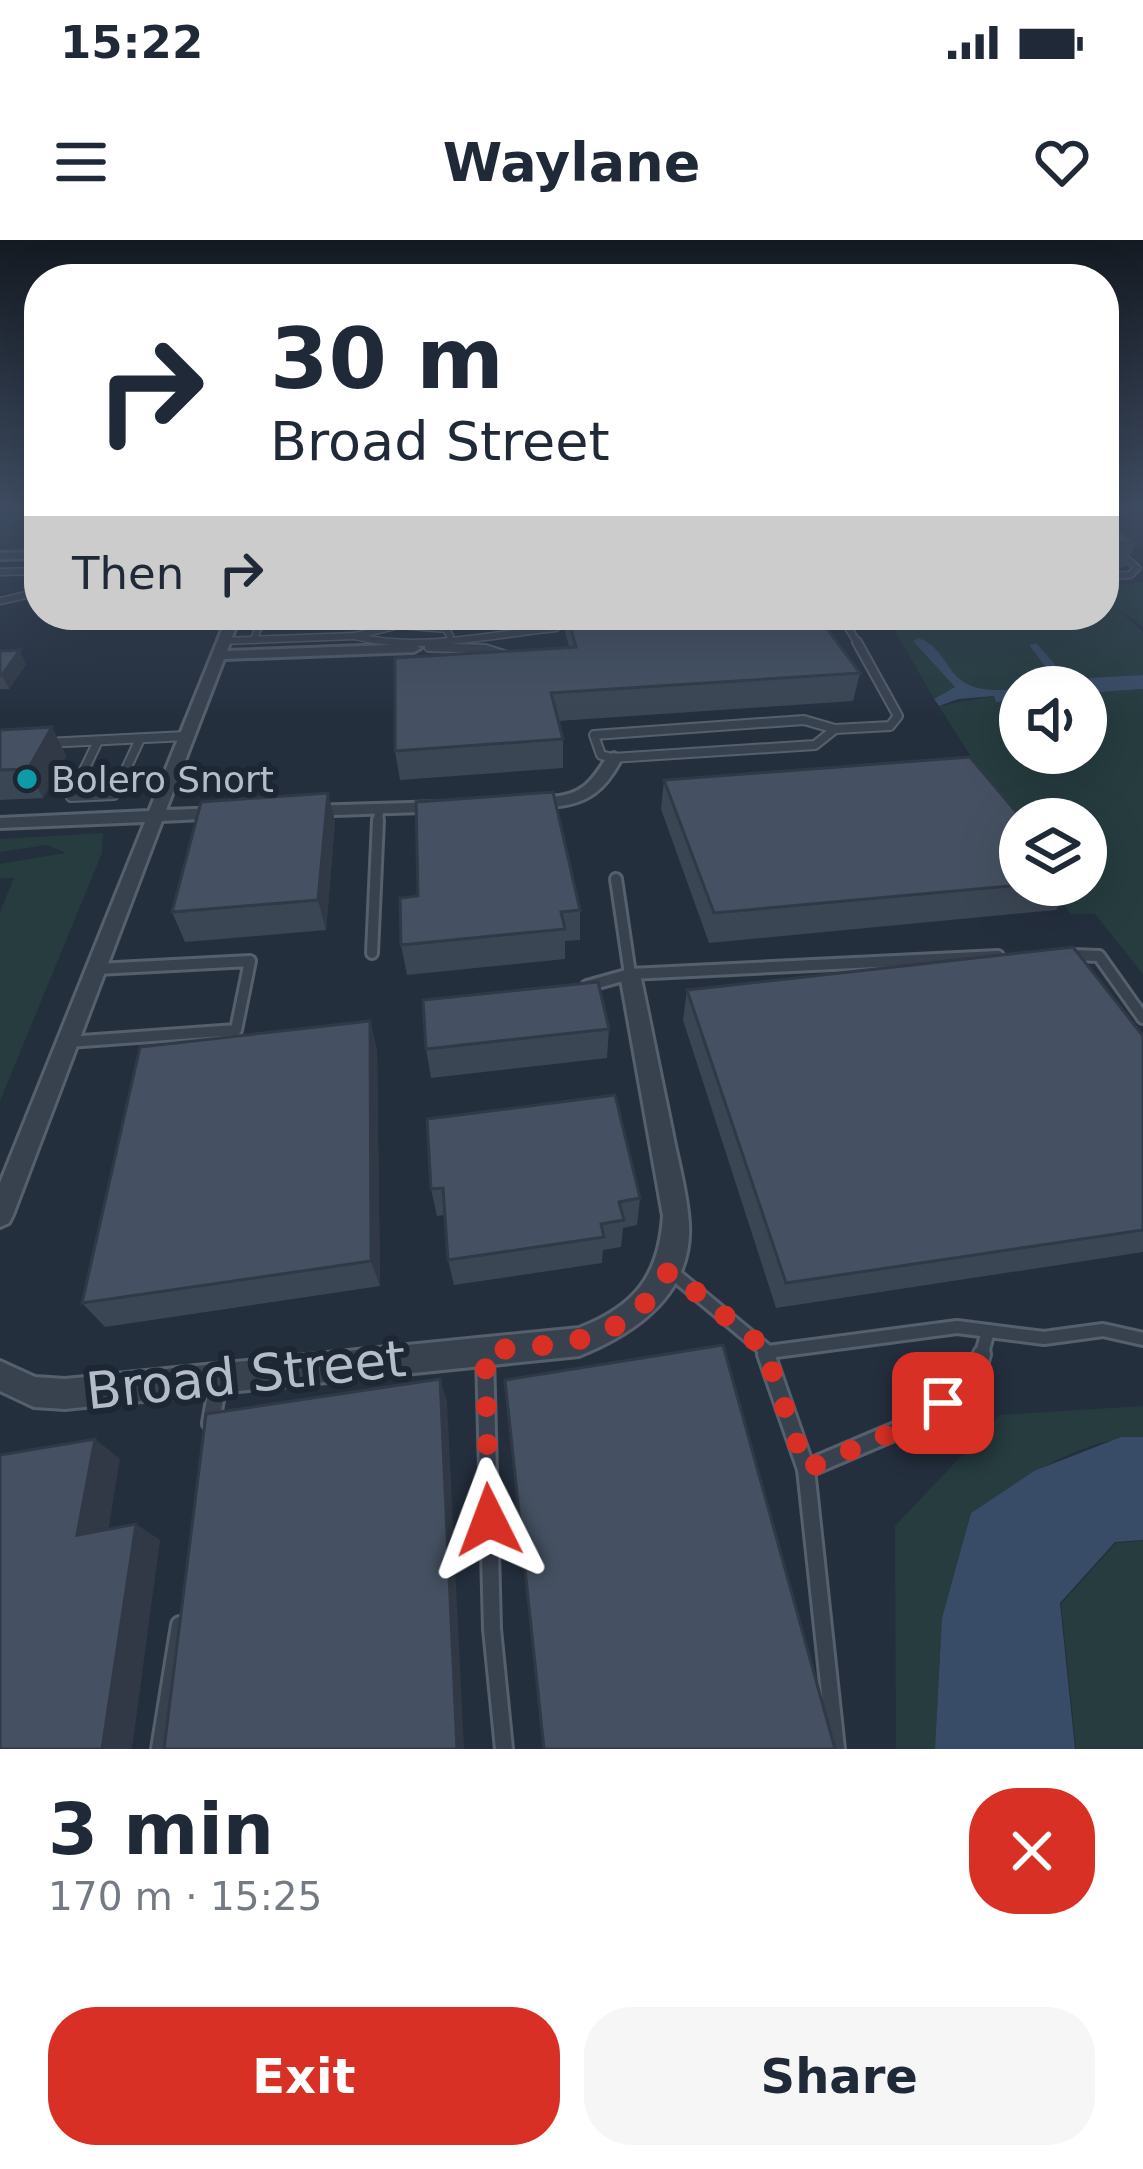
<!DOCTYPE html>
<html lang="en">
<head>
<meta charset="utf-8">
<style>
	:root { --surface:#fff; --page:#f6f6f7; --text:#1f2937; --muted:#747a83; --accent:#d93025 }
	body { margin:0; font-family:"DejaVu Sans",sans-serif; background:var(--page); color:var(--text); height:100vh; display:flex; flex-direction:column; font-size:45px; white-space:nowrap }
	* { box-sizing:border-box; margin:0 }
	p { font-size:39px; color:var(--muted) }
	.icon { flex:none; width:66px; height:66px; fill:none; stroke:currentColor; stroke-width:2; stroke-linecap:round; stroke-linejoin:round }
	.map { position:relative; height:1509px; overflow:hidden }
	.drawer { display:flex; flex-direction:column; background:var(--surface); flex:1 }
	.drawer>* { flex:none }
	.top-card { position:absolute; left:24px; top:24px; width:1095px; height:366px; border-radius:48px; box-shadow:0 12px 48px #0002; background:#fff; color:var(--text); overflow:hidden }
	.buttons { position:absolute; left:999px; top:426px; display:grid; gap:24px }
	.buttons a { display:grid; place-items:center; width:108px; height:108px; border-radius:50%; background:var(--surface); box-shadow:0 12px 48px #0002; font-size:60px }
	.pin { position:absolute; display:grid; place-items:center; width:102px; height:102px; color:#fff; margin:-51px; border-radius:24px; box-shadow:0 6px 18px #0006 }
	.me { position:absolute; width:132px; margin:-66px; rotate:357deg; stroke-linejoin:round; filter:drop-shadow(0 0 9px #0008) }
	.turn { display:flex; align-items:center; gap:42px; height:252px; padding:0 48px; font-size:54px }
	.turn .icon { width:156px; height:156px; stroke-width:2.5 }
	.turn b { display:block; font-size:84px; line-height:102px }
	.then { display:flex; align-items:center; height:114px; padding:0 48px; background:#0003; gap:24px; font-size:45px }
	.round { display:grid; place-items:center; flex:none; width:126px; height:126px; border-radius:48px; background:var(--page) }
	.overview { display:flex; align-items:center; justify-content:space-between; height:204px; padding:0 48px }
	h1 { font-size:72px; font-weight:700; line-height:90px }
	.button { display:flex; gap:24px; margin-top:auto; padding:24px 48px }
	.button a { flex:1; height:138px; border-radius:48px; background:var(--accent); color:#fff; font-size:48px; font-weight:700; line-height:138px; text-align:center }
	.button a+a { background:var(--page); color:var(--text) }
	.status { display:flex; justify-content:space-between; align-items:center; height:84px; padding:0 60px; background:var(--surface); direction:ltr }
	.status svg { height:33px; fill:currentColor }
	header { display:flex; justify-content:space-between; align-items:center; height:156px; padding:0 48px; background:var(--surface); font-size:54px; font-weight:700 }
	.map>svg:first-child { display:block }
	.green { fill:#263c3f }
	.water { fill:#394c67 }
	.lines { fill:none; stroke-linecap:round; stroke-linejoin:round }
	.lane-far4-casing { stroke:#565f6c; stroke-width:9 }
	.lane-far3-casing { stroke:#565f6c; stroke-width:12 }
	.lane-far2-casing { stroke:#565f6c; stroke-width:16 }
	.lane-far1-casing { stroke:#565f6c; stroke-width:18 }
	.lane-casing { stroke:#565f6c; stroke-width:22 }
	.street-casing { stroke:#565f6c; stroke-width:6 }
	.lane-far4 { stroke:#38414e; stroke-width:6 }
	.lane-far3 { stroke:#38414e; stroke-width:8 }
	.lane-far2 { stroke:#38414e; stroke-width:10 }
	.lane-far1 { stroke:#38414e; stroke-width:12 }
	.lane { stroke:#38414e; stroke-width:16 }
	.street { fill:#38414e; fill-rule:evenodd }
	.wall { fill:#3b4654 }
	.shaded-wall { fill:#303945 }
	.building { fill:#455162; stroke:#303945; stroke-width:3 }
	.route { stroke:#d93025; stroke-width:21; stroke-dasharray:0 37.8 }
	.culture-dot { fill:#0f9aa8; stroke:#1d2633; stroke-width:4.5 }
	.labels { text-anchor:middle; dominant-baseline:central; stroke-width:12; stroke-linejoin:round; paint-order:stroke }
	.far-poi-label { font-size:36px; fill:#b4bcc9; stroke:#1d2633; text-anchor:start }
	.near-street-label { font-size:51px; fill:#b4bcc9; stroke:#1d2633 }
</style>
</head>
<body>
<div class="status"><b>15:22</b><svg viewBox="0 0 49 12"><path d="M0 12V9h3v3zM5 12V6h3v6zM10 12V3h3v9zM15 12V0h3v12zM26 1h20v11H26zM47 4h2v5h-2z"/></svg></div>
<header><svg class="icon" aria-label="menu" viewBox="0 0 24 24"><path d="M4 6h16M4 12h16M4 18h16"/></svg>Waylane<svg class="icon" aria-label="heart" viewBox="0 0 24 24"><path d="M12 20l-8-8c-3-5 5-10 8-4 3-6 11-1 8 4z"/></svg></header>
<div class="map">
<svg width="1143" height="1509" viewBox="0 0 1143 1509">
	<rect width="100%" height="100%" fill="#242f3e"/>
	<g class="green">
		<path d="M1143,342V387L1113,365L1143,392V435L1068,439L1035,403L1029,406L1057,440C1028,445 979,461 956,437C942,422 938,402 918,398L914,401L955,447L934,459L886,375H1104V347Z"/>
		<polygon points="1143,449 1143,734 1095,674 1070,674 1051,645 1086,645 1086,579 1020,579 1020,595 939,466 994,456 997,462 1020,461 1020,513 1086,513 1086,453"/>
		<polygon points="103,593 102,613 0,861 0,672 14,638 0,638 0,624 66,613 47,605 0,612 0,599"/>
		<path d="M1143,1166V1197C1081,1197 1021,1240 971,1273L942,1378L935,1509H896L895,1286L1000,1175Z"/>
		<polygon points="1143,1301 1143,1509 1076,1509 1061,1364 1116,1303"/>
	</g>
	<g class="water">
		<path d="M918,398C934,402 942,417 952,431C974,462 1025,447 1056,441L1029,405L1036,403L1068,439L1143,435V449L1086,453V447H1020V461L996,462L994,456L958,459L939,466L934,459L955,447L913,401Z"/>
		<polygon points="1121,1197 1143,1197 1143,1300 1115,1302 1060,1363 1075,1509 935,1509 942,1378 971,1273 1034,1231"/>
	</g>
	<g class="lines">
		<g class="lane-far4-casing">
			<g id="lane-far4">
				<polyline points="1104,298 1137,328 1130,335 1104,336"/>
				<polyline points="0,332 39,331"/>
				<polyline points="0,361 39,352"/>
				<polyline points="840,375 859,405"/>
				<path d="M355,396C418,413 492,394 556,388L553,375"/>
				<polyline points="254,400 263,375"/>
				<polyline points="223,401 355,396 399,385 446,389 450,396"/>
			</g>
		</g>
		<g class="lane-far3-casing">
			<g id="lane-far3">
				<polyline points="429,407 485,409 511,417"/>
				<polygon points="804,480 835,489 815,505 612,518 601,515 594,495"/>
				<polyline points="835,489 890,486 898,476 857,402"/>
				<polyline points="98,501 71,557 114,555 140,499"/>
				<polyline points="46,503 186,496"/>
				<polyline points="378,583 379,570"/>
			</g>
		</g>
		<g class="lane-far2-casing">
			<g id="lane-far2">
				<polyline points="616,639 630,734"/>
				<polyline points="372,713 378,580"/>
				<polyline points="1071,715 1099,716 1143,778"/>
				<polyline points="587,746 630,734 998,716"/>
				<polyline points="68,802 236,790 250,721 97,729"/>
			</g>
		</g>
		<g class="lane-far1-casing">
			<g id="lane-far1">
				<polyline points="669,1030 768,1112 957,1087 1044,1098 1103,1090 1143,1099"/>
				<polyline points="764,1109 767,1117"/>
				<polyline points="981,1117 988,1091"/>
			</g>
		</g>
		<g class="lane-casing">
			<g id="lane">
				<polyline points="766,1114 806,1229"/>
				<polyline points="485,1115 492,1389 504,1509"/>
				<polyline points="211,1183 218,1142"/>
				<polyline points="160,1509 180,1385"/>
				<polyline points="836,1509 806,1229 912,1184 974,1143 982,1114"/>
			</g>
		</g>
		<g class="street-casing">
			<g id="street">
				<polygon points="39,312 39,318 0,319 0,313"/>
				<polygon points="228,375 240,375 227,411 414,404 421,408 414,412 224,419 166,570 222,568 230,573 222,578 162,581 13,975 9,983 0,987 0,943 145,582 0,588 0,578 149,571"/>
				<path d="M614,513L622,518C605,551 587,565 550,567C537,568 531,569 521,563C530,557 537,558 548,557C581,556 592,542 608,515Z"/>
				<polygon points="444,562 450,563 450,571 307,576 299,571 307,566"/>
				<path d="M630,727L640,734C651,786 661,838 672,890C677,917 685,945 688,973C698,1049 641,1091 579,1116L65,1169L34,1167L0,1151V1121L35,1137L65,1139L579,1088C635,1066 659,1036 663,976L620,734Z"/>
			</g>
		</g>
		<use href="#lane-far4" class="lane-far4"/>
		<use href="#lane-far3" class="lane-far3"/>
		<use href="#lane-far2" class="lane-far2"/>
		<use href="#lane-far1" class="lane-far1"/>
		<use href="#lane" class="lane"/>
		<use href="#street" class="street"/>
	</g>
	<g class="wall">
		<polygon points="1104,273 1109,280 1107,283 1136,303 1125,327 1104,329"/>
		<polygon points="276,375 435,375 279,385"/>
		<polygon points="561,375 817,375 860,433 853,461 558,481 563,499 563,528 400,540 395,511 569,407"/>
		<polygon points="0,411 26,424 9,449 0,449"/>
		<polygon points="52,487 66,516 43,558 0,560 0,490"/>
		<polygon points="664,540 1020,645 1070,645 1056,670 709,703 661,569"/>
		<polygon points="328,553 335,582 326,690 185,702 172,672"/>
		<polygon points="400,658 580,670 580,700 565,701 565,719 407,735 401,705"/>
		<polygon points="687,750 1143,796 1143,1012 776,1068 683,780"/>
		<polygon points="370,781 377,810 380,1046 105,1087 82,1063"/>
		<polygon points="609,789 607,818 431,838 426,809"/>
		<polygon points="427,879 640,958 637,985 623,988 621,1007 603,1010 602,1023 454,1045 448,1020 445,975 437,976 431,949"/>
	</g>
	<g class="shaded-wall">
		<polygon points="20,410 26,424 9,449 2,435"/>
		<polygon points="52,487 66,516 43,558 28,529"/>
		<polygon points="328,553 335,582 326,690 318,660"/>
		<polygon points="370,781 377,810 380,1046 371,1021"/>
		<polygon points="440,1139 447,1161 464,1509 457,1509"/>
		<polygon points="95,1199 120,1219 105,1310 77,1295"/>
		<polygon points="136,1284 160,1300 132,1509 102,1509"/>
	</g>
	<g class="building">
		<polygon points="1104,281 1136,303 1104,305"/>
		<polygon points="567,375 817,375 860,433 551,453 563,499 395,511 395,418 576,407"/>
		<polygon points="20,410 2,435 0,435 0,411"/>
		<polygon points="52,487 28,529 0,530 0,490"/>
		<polygon points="970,517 1022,579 1020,579 1020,645 714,673 664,540"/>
		<polygon points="553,552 580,670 561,672 565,689 401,705 400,658 418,656 416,562"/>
		<polygon points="328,553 318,660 172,672 201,562"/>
		<polygon points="1073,707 1143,796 1143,990 786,1043 687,750"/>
		<polygon points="598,742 609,789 426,809 423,760"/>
		<polygon points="370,781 371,1021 82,1063 140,807"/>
		<polygon points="615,855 640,958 619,962 624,980 601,984 604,997 448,1020 443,948 431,949 427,879"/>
		<polygon points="723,1105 835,1509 544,1509 505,1140"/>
		<polygon points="440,1139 457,1509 164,1509 206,1174"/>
		<polygon points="95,1199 77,1295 136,1284 102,1509 0,1509 0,1215"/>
	</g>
	<linearGradient id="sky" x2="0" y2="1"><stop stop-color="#141a22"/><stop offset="0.56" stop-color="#3f4d63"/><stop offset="1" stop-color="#3f4d63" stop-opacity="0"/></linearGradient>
	<rect width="1143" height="478" fill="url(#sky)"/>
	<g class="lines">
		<path class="route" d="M489,1280L485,1111C563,1103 626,1107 669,1030L764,1108L806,1229L912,1184L943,1163"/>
	</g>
	<circle class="culture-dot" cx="27" cy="539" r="12"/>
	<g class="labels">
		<g class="far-poi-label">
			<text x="51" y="539">Bolero Snort</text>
		</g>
		<g class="near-street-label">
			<text transform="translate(246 1135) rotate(-6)">Broad Street</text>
		</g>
	</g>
</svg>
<div class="buttons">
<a><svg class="icon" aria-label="sound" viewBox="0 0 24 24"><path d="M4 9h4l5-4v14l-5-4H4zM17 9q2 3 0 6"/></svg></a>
<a><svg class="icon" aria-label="layers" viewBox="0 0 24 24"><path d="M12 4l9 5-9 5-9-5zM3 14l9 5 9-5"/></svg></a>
</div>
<div class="pin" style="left:943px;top:1163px;background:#d93025"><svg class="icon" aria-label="arrive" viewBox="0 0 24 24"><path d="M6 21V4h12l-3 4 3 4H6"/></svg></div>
<svg class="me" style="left:489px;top:1280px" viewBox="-20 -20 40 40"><path d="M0-17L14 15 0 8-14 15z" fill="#d93025" stroke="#fff" stroke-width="4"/></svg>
<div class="top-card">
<div class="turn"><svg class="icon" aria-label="right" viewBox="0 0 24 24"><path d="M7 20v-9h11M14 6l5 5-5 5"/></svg><div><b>30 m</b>Broad Street</div></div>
<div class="then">Then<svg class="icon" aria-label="right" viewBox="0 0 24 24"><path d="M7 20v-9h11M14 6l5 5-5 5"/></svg></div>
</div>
</div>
<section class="drawer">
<div class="overview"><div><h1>3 min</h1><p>170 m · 15:25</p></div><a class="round" style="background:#d93025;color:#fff"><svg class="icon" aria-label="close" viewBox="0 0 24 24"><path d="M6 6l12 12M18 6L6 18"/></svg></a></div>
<div class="button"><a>Exit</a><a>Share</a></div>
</section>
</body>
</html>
